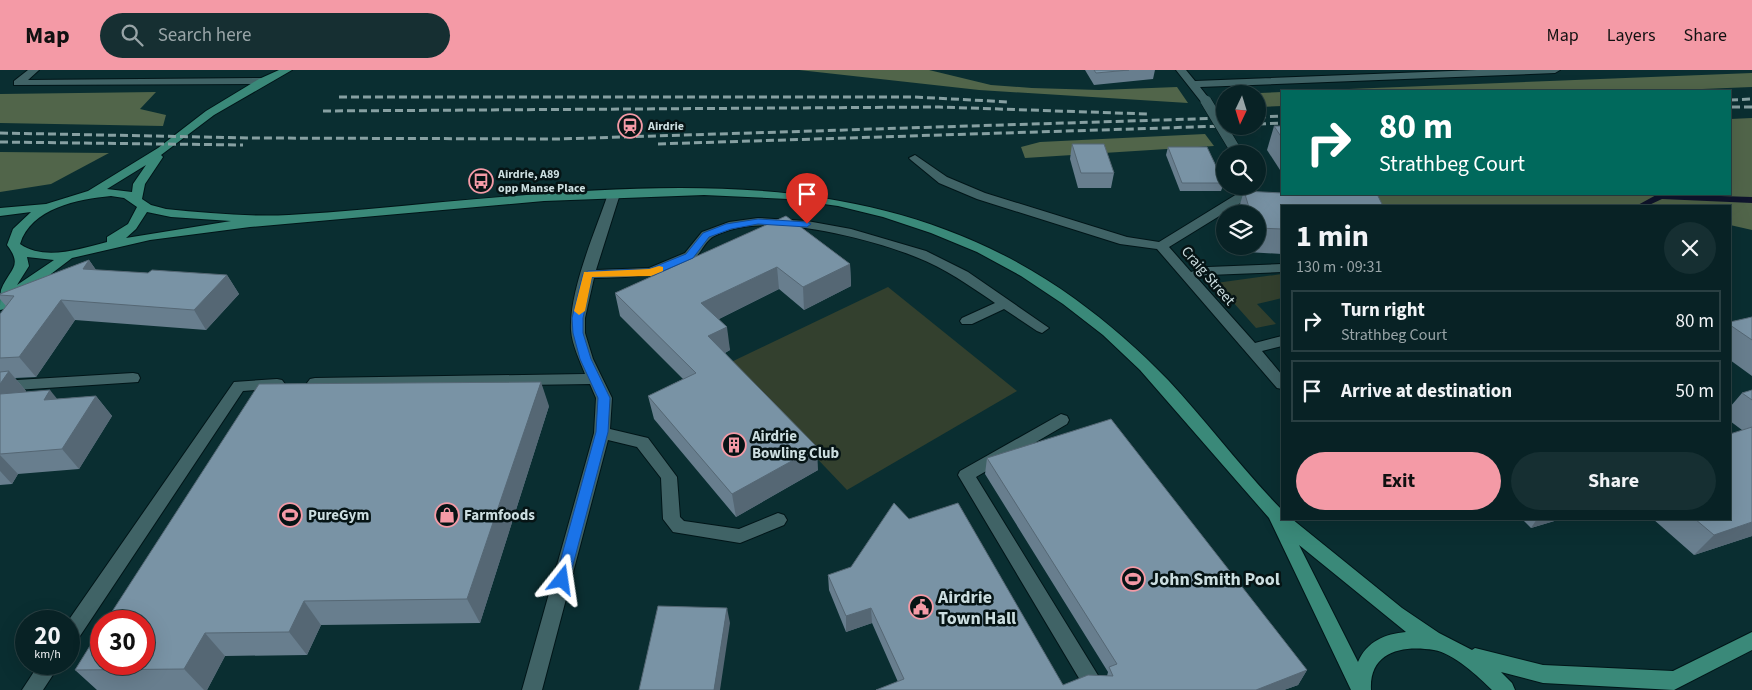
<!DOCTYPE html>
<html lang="en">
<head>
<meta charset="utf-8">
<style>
	:root { --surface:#082225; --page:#162f32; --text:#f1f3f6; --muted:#98a4a7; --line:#293f42; --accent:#f49aa6 }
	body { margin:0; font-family:"Source Sans 3",sans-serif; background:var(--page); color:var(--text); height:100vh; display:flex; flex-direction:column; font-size:19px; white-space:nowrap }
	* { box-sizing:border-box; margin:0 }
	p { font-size:16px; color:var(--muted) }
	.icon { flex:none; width:28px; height:28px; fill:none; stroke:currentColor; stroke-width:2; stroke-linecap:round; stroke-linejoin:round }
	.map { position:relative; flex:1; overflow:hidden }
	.details { position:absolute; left:1281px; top:135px; width:450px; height:315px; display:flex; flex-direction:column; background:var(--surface); border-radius:0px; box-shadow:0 5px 20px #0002,0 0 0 1px var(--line) }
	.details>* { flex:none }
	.hud { position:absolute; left:1281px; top:20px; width:450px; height:105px; border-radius:0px; box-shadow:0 5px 20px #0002,0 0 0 1px var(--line); background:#00695c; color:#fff; overflow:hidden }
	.needle { width:32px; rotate:184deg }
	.controls { position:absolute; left:1216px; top:15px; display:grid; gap:10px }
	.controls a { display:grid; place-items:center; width:50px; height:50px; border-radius:50%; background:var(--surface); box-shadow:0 5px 20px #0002,0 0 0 1px var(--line); font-size:25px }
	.speed { position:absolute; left:15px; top:540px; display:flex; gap:10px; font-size:25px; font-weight:700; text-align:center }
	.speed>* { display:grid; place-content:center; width:65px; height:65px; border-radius:50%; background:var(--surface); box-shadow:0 5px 20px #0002,0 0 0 1px var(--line); line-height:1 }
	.speed small { font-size:12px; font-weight:400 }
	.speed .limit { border:8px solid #d22; background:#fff; color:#111 }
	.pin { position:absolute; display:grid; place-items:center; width:42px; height:42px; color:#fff; margin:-51px -21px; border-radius:50% 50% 50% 0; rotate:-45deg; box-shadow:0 0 5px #0007 }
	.pin .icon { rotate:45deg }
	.me { position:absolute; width:55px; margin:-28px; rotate:15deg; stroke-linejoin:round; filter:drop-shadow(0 0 4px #0008) }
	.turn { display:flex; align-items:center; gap:18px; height:105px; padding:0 15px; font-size:22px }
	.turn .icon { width:65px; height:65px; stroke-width:2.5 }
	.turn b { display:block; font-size:35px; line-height:42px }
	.round { display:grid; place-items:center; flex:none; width:52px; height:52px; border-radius:26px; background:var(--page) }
	.summary { display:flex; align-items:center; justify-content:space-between; height:85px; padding:0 15px }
	h1 { font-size:30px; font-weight:700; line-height:38px }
	.button { display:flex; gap:10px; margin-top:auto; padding:10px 15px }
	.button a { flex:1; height:58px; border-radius:30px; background:var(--accent); color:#111; font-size:20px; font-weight:700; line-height:58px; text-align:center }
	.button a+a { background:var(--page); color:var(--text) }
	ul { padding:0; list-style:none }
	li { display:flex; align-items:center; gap:15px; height:62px; margin:0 10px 8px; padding:0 5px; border:2px solid var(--line); border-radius:0px }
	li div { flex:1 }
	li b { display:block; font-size:19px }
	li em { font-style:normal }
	header { display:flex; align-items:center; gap:30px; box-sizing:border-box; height:70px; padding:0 25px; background:var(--accent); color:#111 }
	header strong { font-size:24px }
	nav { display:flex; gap:28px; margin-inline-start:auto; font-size:18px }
	.search { width:350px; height:45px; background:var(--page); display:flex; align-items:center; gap:12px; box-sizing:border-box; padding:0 18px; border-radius:28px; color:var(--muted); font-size:19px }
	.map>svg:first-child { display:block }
	.green { fill:#33402e }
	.forest { fill:#51654a }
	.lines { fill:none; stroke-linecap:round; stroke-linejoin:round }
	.stream { fill:#0f152d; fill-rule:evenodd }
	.minor-casing { stroke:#001518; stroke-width:2 }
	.major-casing { stroke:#001518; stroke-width:2 }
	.minor { fill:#406366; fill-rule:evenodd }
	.major { fill:#3a8979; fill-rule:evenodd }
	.rail { stroke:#87a0a2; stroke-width:3; stroke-dasharray:8 4; stroke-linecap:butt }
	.minor-bridge-casing { stroke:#001518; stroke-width:12; stroke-linecap:butt }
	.minor-bridge { stroke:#406366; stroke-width:11 }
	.wall { fill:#687e8e }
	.shaded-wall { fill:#556774 }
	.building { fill:#7993a5; stroke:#556774 }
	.route { fill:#1a73e8; stroke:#114b97 }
	.slow { fill:#f59e0b }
	.labels { text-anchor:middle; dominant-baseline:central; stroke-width:5; stroke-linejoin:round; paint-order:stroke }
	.far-poi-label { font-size:12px; font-weight:bold; fill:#ccdee0; stroke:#061415; text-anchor:start }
	.street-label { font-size:15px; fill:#ccdee0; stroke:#061415 }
	.poi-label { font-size:15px; font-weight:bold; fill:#ccdee0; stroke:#061415; text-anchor:start }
	.near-poi-label { font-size:18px; font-weight:bold; fill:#ccdee0; stroke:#061415; text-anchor:start }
</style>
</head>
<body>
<header>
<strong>Map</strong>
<div class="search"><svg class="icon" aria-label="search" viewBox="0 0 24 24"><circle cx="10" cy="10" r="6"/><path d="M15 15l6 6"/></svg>Search here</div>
<nav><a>Map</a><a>Layers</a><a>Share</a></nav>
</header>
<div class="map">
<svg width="1752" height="620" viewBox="0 0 1752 620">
	<rect width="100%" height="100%" fill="#0a2e31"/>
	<g class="green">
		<polygon points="1282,204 1282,228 1257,234 1276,254 1256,258 1216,213"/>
		<polygon points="888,217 1017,321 847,420 727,294"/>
	</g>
	<g class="forest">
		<polygon points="799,0 929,0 991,15 1032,18 1099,20 1177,17 1188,33 979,20"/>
		<polygon points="1752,3 1752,17 1653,21 1298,21"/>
		<polygon points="156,22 140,39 166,45 163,56 0,53 0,24"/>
		<polygon points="1282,22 1282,36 1258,37 1258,24 1235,24"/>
		<polygon points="1752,48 1752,160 1730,155 1730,136 1363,136 1356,124 1730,124 1730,49"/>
		<polygon points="1205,64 1214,76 1025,88 1021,77 1040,72"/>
		<polygon points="0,82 109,83 51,114 0,122"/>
	</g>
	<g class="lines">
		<polygon class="stream" points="1658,124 1752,127 1752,133 1662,129 1647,136 1636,136"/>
		<g class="minor-casing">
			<g id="minor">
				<polygon points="28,0 39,0 28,10 263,8 268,11 263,14 14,15 14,11"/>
				<polygon points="1176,0 1186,0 1195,11 1477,0 1560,0 1555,3 1200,17 1211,31 1206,34 1202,33"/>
				<polygon points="915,85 947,107 985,123 1127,167 1159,172 1237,124 1239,116 1251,116 1247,129 1169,177 1191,202 1208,197 1282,194 1282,202 1208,205 1197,208 1255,273 1282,266 1282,276 1262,281 1282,305 1282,319 1277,318 1157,179 1120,174 977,129 939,113 911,90 909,88"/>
				<path d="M614,120L620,124L596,200L649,198L685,183L702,162L729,152L758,148L807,151L851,159L926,181L968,202L1049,258L1042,263L1037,261L1004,239L972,254H962L960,251L962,248L995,233C970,216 945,198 916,187C871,169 778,145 730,160C724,162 714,165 710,169C703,175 700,185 693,189C662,208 628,207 594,208L585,248V263L593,289L612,328L610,359L648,368L677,407L680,447L684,451L739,459L778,443L784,445L787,450L784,455L740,473L673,462L663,449L661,408L637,377L608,370L542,620H522L594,363L596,328L590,314L315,318L310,317L307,313L310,309L315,308L585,304C580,291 572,275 571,260C569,221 595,162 608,124Z"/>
				<polygon points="133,303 138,304 140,308 138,312 0,321 0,311"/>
				<polygon points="277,309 282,310 285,314 282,318 243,321 76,572 69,574 68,551 234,312"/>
				<polygon points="1061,344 1067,346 1069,350 1067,354 976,407 1107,620 1086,620 958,405 960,401"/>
				<polygon points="39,594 60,594 43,620 22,620"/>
			</g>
		</g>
		<g class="major-casing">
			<path id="major" d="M279,0H292L214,45L161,85L163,87L145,114L142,129L151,135L166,139C206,143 249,147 289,145C340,142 392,137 443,132C664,113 884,91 1075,229C1108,253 1139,280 1168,310C1207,352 1242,399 1282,440V449H1292L1402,538L1439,563L1472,580L1475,578L1543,595L1673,601L1752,562V580L1674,620L1543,613L1501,602L1512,613L1515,620H1492C1479,607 1453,583 1434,580C1403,575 1369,581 1371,620H1351L1269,448L1140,300L1103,265L1063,234L1021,206L977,182L931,163L883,147L838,136L788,129L704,125L544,131L250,157L150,170L72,188L5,239L0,240C0,234 0,226 1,220C9,199 24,197 7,175L13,159L31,142L0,146V138L46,134L88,121L158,78L206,41L259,9ZM146,95L133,114L132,122L107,119ZM111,126L124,128L137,137L128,154L107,167V172C80,179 44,191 20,174C31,138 78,129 111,126ZM147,142L171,147L231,151L126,168L136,159ZM27,187L54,190L17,215L29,196ZM1299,475L1406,562C1385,564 1367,571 1358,592Z"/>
		</g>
		<use href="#minor" class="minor"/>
		<use href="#major" class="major"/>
		<g class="rail">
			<polyline points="339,27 915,27 1009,32"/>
			<polyline points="1730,30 1752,29"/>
			<polyline points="1732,37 1752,37"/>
			<polyline points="323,41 939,37 1148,44"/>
			<polyline points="1258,47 1282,46"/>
			<polyline points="1258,54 1282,53"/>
			<polyline points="0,63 254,68 558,69 1225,48"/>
			<polyline points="0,72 243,75"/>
			<polyline points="658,74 1225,56"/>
		</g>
		<g class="minor-bridge-casing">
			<polyline id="minor-bridge" points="1206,31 1233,76"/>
		</g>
		<use href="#minor-bridge" class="minor-bridge"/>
	</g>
	<g class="wall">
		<polygon points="1085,0 1155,0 1153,9 1094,15"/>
		<polygon points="1274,56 1282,56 1282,103 1267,80"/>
		<polygon points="1072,74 1114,103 1111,118 1078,118 1070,89"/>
		<polygon points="1168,77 1224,113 1221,121 1180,121 1166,85"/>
		<polygon points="1244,121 1282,124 1377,124 1282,136 1282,184 1247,182 1246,176 1258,176 1258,144 1237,144"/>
		<polygon points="786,146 850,194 851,216 804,240 779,219 719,249 730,280 725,283 818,400 736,447 654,349 648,326 683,309 620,246 615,223"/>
		<polygon points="89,190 96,200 148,203 227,205 239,224 206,260 75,250 36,307 15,308 26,321 25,322 57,329 96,326 112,346 79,399 18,404 12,414 0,415 0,244 6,236 0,229 0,224"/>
		<polygon points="1752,247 1752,306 1730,290 1730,252"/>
		<polygon points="1752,320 1752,466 1694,485 1653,449 1730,449 1742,360 1730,351 1730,337 1742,323"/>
		<polygon points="549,336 480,553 321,555 307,585 225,586 207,620 97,620 75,600"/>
		<polygon points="987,388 1307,600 1298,615 1284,620 876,620 898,612 872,553 846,562 829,520 828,505 1063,615 1107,606 1108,602 985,404"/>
		<polygon points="1522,449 1561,449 1531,458"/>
	</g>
	<g class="shaded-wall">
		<polygon points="89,190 103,210 83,199"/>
		<polygon points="850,194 851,216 804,240 803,217"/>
		<polygon points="777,197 779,219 705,256 701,233"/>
		<polygon points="227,205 239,224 206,260 194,240"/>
		<polygon points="61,230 75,250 36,307 19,287"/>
		<polygon points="727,257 730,280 712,289 708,266"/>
		<polygon points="9,301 26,321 9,345 0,334 0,314"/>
		<polygon points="541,312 549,336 480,553 467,529"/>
		<polygon points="50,320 66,340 44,330"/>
		<polygon points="96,326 112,346 79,399 62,379"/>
		<polygon points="817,377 818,400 736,447 732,424"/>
		<polygon points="0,385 18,404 12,414 0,401"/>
		<polygon points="1537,449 1561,449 1531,458"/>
		<polygon points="1752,452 1752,466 1694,485 1714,465"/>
		<polygon points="304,531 321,555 307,585 289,562"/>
		<polygon points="727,538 730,553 720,620 714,620"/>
		<polygon points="871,538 872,553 846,562 846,546"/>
		<polygon points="205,563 225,586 207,620 204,620 184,599"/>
		<polygon points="1307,600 1298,615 1284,620 1256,620"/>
	</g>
	<g class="building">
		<polygon points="1094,0 1129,0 1096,3"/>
		<polygon points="1274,56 1282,56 1282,68"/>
		<polygon points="1072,74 1104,74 1114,103 1081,103"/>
		<polygon points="1168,77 1207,77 1224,113 1182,113"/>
		<polygon points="1244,121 1282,123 1282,124 1323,125 1322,124 1377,124 1383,136 1282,136 1282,159 1258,158 1258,144 1251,144"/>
		<polygon points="786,146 850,194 803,217 777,197 701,233 727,257 708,266 817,377 732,424 648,326 696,303 615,223"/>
		<polygon points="89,190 83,199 148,203 152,200 227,205 194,240 61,230 19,287 0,288 0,244 14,226 0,225 0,224"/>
		<polygon points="1752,247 1752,270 1730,255 1730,252"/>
		<polygon points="9,301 0,314 0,302"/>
		<polygon points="541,312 467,529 304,531 289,562 205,563 184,599 75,600 101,558 101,594 144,594 144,551 106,551 259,314"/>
		<polygon points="50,320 44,330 96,326 62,379 0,384 0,324"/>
		<polygon points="1752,320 1752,330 1742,323"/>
		<polygon points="1111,349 1307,600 1256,620 876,620 904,609 871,538 846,546 828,505 851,497 894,433 909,449 958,433 1063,615 1088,605 1113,606 1109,597 1117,594 987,388"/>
		<polygon points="1752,357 1752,452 1714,465 1695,449 1730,449 1730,364"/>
		<polygon points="658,536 727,538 714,620 639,620"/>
	</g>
	<polygon class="route" points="758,149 807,152 811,154 807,157 758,154 731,159 709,167 693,188 654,205 592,207 583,248 583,263 591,289 610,328 608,362 569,510 566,514 557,514 555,510 596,362 598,328 580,289 573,263 572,248 583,204 588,201 649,199 686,184 703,163 726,154"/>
	<polygon class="slow" points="659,196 663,197 663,201 651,206 592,207 585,241 579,245 574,241 584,202 649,199"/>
	<defs>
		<g id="station-ring" transform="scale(1.25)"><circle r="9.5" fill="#061415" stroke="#f49aa6" stroke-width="1.5"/><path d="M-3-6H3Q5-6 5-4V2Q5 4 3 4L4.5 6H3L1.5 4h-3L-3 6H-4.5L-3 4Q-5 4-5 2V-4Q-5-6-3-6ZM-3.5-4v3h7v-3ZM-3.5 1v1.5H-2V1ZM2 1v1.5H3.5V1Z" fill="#f49aa6"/></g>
		<g id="bus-ring" transform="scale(1.25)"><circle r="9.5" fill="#061415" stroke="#f49aa6" stroke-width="1.5"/><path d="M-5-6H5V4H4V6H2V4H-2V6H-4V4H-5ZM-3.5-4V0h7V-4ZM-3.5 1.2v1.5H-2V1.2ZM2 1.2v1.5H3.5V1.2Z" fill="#f49aa6"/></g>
		<g id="building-ring" transform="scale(1.25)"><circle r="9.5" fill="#061415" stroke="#f49aa6" stroke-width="1.5"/><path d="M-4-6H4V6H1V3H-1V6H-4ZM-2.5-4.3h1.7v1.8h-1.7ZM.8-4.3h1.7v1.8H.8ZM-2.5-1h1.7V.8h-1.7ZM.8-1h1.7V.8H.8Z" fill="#f49aa6"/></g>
		<g id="stadium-ring" transform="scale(1.25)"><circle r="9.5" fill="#061415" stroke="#f49aa6" stroke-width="1.5"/><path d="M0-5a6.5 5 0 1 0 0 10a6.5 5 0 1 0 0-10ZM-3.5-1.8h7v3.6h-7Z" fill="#f49aa6"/></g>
		<g id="shop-ring" transform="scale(1.25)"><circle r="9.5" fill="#061415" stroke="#f49aa6" stroke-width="1.5"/><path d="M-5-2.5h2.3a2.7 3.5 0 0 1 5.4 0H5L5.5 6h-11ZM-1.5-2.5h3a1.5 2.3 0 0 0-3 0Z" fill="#f49aa6"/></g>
		<g id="civic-ring" transform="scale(1.25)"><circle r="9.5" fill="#061415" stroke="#f49aa6" stroke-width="1.5"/><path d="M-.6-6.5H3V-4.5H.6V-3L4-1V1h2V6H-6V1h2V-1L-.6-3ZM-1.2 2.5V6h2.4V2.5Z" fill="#f49aa6"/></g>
	</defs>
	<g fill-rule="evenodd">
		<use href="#station-ring" x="630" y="56"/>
		<use href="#bus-ring" x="481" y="111"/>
		<use href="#building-ring" x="734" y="375"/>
		<use href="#stadium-ring" x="290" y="445"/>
		<use href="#shop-ring" x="447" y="445"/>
		<use href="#stadium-ring" x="1133" y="509"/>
		<use href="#civic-ring" x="921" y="537"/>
	</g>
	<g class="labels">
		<g class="far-poi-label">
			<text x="648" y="56">Airdrie</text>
			<text x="498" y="104">Airdrie, A89<tspan x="498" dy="14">opp Manse Place</tspan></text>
		</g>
		<g class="street-label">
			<text transform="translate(1208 206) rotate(49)">Craig Street</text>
		</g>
		<g class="poi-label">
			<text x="752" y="366">Airdrie<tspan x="752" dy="17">Bowling Club</tspan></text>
			<text x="308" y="445">PureGym</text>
			<text x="464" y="445">Farmfoods</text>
		</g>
		<g class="near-poi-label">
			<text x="1150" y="509">John Smith Pool</text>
			<text x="938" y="527">Airdrie<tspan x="938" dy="21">Town Hall</tspan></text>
		</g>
	</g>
</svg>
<div class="controls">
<a><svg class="needle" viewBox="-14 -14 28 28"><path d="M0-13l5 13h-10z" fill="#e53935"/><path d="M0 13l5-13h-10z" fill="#98a4a7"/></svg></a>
<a><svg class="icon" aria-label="search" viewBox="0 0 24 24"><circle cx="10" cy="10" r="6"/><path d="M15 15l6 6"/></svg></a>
<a><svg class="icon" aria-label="layers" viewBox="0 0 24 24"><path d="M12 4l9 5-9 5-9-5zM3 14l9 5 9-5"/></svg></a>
</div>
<div class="speed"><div>20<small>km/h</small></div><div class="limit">30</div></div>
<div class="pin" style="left:807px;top:154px;background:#d93025"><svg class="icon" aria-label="arrive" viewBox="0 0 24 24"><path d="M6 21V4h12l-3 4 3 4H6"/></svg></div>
<svg class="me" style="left:562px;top:510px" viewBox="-20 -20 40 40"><path d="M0-17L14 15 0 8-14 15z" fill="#1a73e8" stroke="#fff" stroke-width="4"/></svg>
<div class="hud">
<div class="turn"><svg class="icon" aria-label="right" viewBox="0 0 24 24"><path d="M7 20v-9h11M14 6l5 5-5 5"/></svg><div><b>80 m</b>Strathbeg Court</div></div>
</div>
<section class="details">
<div class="summary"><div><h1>1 min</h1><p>130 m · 09:31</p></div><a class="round"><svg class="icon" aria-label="close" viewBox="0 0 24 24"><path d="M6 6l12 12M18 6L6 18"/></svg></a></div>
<ul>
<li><svg class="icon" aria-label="right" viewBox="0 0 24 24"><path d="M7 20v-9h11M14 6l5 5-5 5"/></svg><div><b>Turn right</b><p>Strathbeg Court</p></div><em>80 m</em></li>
<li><svg class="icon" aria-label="arrive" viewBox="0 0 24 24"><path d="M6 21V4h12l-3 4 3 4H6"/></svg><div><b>Arrive at destination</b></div><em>50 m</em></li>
</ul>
<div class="button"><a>Exit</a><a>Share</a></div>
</section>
</div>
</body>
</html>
